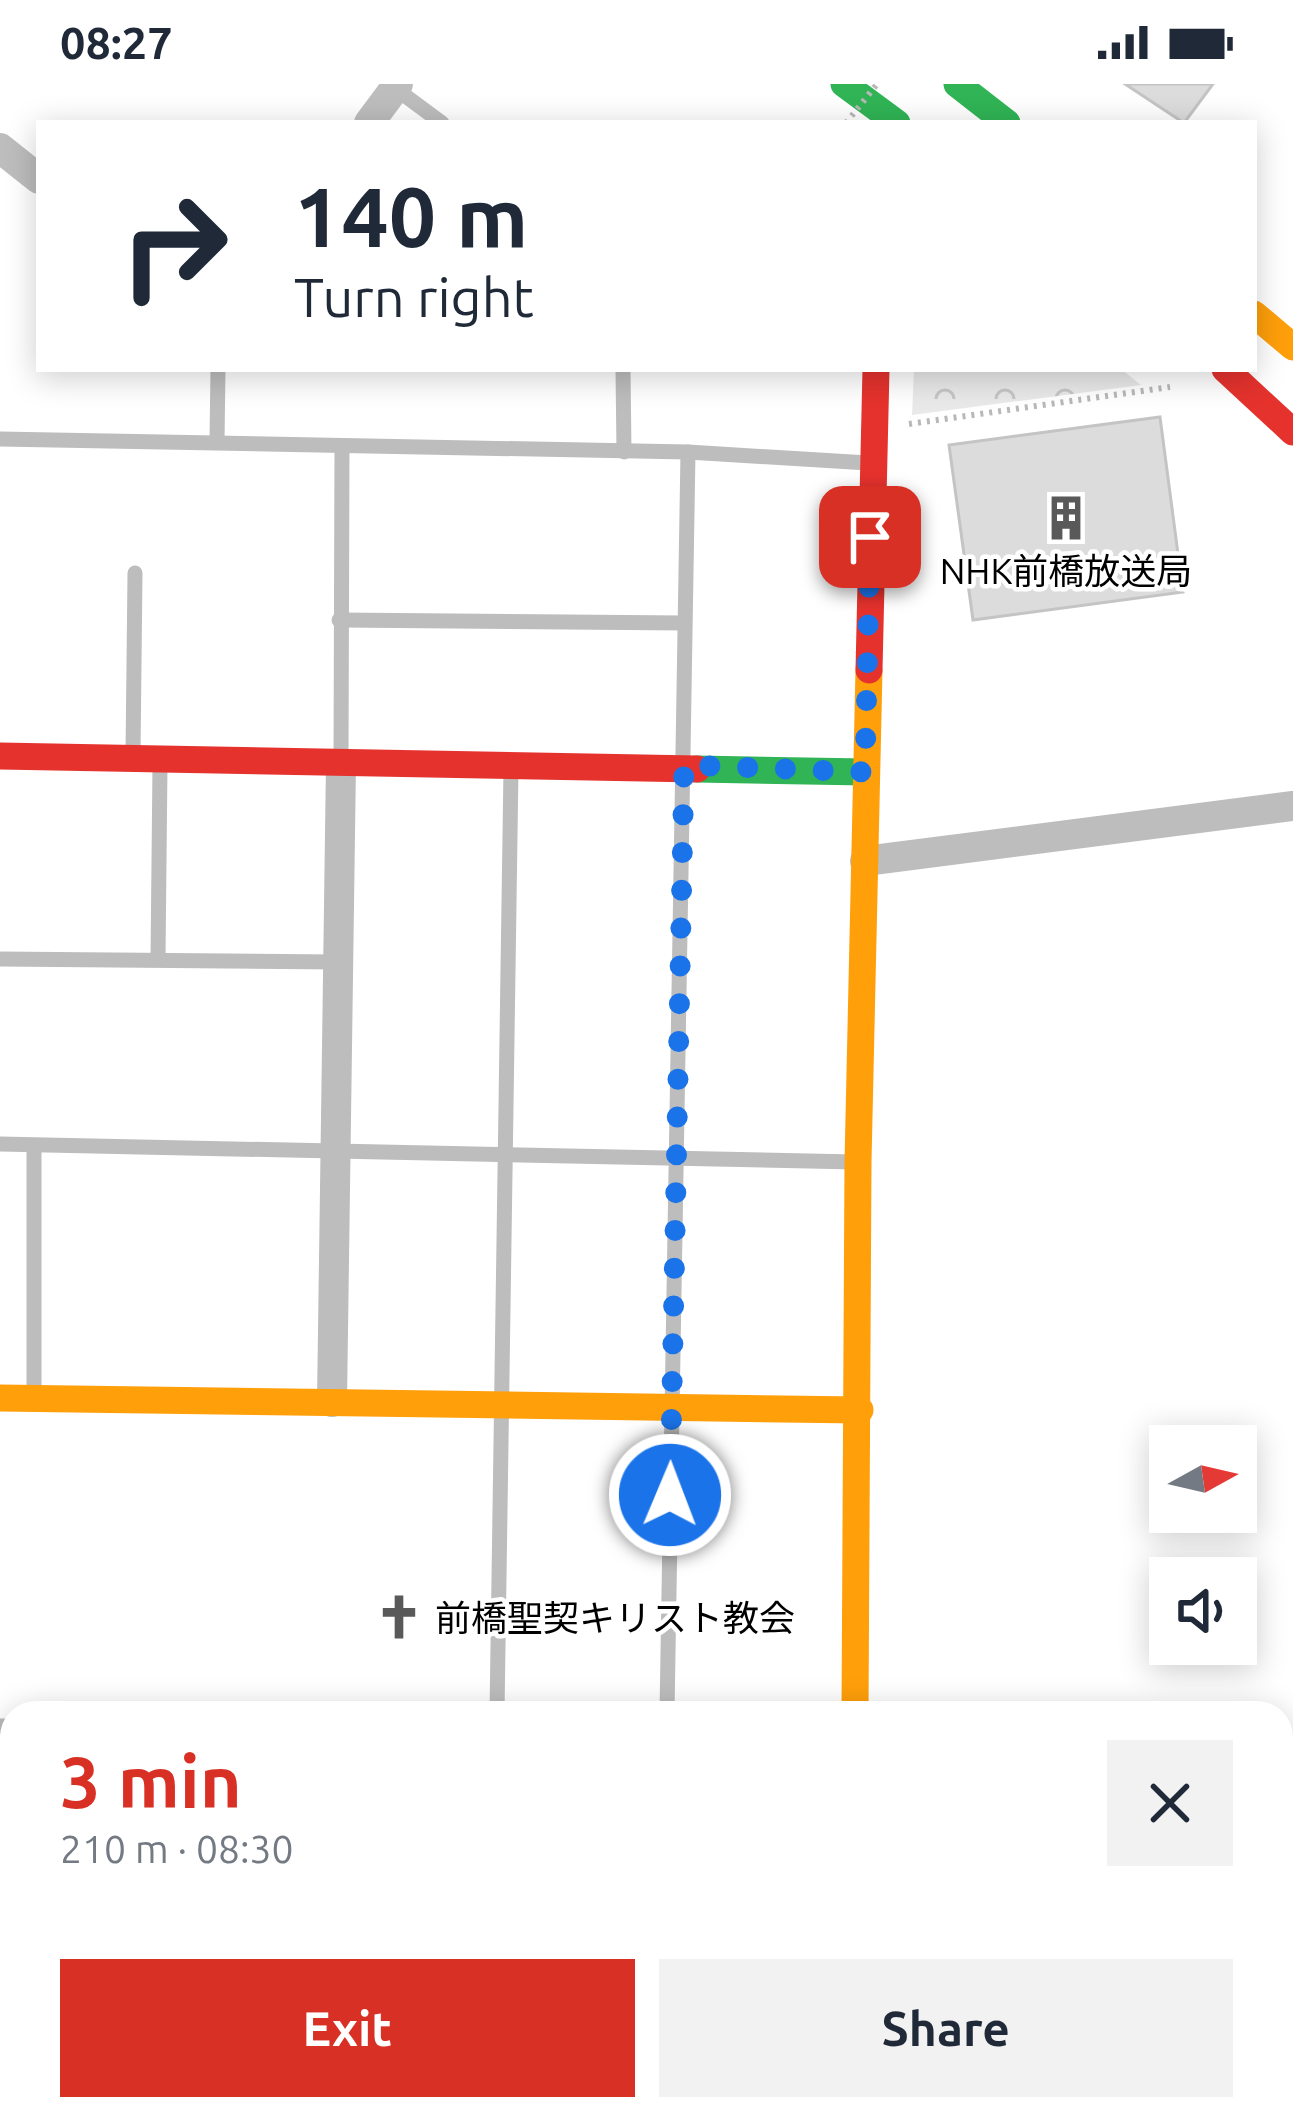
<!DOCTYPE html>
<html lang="en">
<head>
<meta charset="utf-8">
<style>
	:root { --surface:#fff; --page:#f2f2f3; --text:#1f2937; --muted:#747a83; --accent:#d93025 }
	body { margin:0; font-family:Ubuntu,"Noto Sans JP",sans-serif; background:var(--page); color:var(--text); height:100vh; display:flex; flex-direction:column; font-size:45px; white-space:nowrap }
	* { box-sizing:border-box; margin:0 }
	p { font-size:39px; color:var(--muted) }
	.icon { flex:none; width:66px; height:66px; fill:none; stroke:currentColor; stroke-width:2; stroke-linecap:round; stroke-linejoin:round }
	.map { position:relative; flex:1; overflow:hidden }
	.drawer { position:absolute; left:0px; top:1617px; width:1293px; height:420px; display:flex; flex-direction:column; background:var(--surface); border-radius:36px 36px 0 0; box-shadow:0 6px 30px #0003 }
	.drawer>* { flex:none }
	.banner { position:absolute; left:36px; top:36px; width:1221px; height:252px; border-radius:0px; box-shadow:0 6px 30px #0003; background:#fff; color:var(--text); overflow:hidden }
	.needle { width:78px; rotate:82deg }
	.buttons { position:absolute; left:1149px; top:1341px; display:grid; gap:24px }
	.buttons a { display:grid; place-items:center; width:108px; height:108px; border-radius:0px; background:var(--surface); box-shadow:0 6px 30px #0003; font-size:60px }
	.pin { position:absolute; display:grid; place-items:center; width:102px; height:102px; color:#fff; margin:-51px; border-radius:24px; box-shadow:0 6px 18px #0006 }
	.me { position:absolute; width:132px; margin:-66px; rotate:1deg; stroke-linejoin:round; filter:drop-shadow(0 0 9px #0008) }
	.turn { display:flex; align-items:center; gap:42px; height:252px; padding:0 60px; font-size:54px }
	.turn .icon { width:156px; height:156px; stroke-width:2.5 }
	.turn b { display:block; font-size:84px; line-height:102px }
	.round { display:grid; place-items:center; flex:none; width:126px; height:126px; border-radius:0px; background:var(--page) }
	.headline { display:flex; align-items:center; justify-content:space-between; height:204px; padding:0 60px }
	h1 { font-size:72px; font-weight:700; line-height:90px; color:var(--accent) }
	.primary-button { display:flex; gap:24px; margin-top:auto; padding:24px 60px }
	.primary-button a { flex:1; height:138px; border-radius:0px; background:var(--accent); color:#fff; font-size:48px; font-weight:700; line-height:138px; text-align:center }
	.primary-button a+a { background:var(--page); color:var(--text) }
	.status { display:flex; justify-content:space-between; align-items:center; height:84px; padding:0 60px; background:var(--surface); direction:ltr }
	.status svg { height:33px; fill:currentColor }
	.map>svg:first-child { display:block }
	.park { fill:url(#park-crowns) }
	.building { fill:#dcdcdc; stroke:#c4c4c4; stroke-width:3 }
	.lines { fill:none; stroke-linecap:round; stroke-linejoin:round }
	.path { stroke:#b8b8b8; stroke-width:6; stroke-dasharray:3 6; stroke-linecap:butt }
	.lane { stroke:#bdbdbd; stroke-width:15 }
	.street { stroke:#bdbdbd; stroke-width:30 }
	.fast { stroke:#30b455; stroke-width:27 }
	.slow { stroke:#ff9f0a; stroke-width:27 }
	.jam { stroke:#e5322d; stroke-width:27 }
	.path-bridge { stroke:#b8b8b8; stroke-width:6; stroke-dasharray:3 6; stroke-linecap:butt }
	.route { stroke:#1a73e8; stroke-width:21; stroke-dasharray:0 37.8 }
	.labels { text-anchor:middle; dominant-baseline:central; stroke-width:9; stroke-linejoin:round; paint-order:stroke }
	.poi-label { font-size:36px; fill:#000; stroke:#fff }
</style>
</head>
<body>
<div class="status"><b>08:27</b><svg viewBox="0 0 49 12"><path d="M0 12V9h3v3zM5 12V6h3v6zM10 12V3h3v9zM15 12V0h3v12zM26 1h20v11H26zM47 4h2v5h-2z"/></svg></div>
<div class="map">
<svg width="1293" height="2037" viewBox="0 0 1293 2037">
	<defs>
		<pattern id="park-crowns" width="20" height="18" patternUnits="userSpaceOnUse" patternTransform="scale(3)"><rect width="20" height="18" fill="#e9e9e9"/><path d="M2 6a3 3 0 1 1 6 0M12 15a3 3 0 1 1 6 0" fill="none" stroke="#c6c6c6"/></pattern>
	</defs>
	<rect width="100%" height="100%" fill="#fff"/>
	<polygon class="park" points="914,285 1121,285 1141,301 912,331"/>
	<g class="building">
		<polygon points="1125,0 1213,0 1184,39"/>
		<polygon points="1160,333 1183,508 973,536 949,361"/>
	</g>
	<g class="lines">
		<polyline class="path" points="909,340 1170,303"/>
		<g class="lane">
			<polyline points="392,2 442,39"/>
			<polyline points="623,285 624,368"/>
			<polyline points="0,355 688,368 868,379"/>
			<polyline points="217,357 218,285"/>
			<polyline points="339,536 684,539"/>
			<polyline points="133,670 135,489"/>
			<polyline points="341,676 342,362"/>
			<polyline points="0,875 337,878"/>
			<polyline points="158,875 160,680"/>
			<polyline points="0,1060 855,1078"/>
			<polyline points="34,1312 34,1063"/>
			<polyline points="497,1629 511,684"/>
			<polyline points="667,1629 688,368"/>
			<polyline points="0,1642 12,1642"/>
			<polyline points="1281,1789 1293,1786"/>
		</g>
		<g class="street">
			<polyline points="369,39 398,0"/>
			<polyline points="0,64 39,95"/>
			<polyline points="865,777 1293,722"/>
			<polyline points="332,1318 341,679"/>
			<polyline points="7,2037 73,2025"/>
			<polyline points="578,2037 578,2025"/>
		</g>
		<g class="fast">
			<polyline points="844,0 897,39"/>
			<polyline points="957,0 1007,39"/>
			<polyline points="697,685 865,688"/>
			<polyline points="848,2025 848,2037"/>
		</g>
		<g class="slow">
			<polyline points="1254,230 1293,263"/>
			<polyline points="0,1314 860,1326"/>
			<polyline points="855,1629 858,1078 869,586"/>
		</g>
		<g class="jam">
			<polyline points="1225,285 1293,348"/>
			<polyline points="869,586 876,285"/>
			<polyline points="0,672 697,685"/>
		</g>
		<polyline class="path-bridge" points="846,39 877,0"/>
	</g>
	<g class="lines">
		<polyline class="route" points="670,1411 684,681 865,688 870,453"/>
	</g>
	<defs>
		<g id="building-bare" transform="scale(3.6)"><path d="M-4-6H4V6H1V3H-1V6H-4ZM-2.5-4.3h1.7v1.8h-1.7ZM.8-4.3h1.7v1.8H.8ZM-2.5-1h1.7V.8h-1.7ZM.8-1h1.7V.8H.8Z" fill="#595959" stroke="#fff" stroke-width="2.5" paint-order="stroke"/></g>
		<g id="church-bare" transform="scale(3.6)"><path d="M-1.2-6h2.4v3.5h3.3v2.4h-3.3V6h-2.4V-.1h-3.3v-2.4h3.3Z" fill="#595959" stroke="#fff" stroke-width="2.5" paint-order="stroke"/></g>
	</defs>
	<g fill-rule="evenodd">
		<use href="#building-bare" x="1066" y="434"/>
		<use href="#church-bare" x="399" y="1533"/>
	</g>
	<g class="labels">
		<g class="poi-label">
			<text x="1066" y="486">NHK前橋放送局</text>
			<text x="435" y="1533" text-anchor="start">前橋聖契キリスト教会</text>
		</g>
	</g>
</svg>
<div class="buttons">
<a><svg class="needle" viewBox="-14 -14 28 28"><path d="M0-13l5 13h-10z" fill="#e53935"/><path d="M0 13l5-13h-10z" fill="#747a83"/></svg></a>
<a><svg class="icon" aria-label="sound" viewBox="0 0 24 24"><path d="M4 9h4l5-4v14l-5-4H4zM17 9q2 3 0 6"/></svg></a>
</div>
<div class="pin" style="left:870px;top:453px;background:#d93025"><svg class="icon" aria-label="arrive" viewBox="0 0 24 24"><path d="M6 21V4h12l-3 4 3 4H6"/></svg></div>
<svg class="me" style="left:670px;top:1411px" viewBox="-20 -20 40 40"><circle r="17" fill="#1a73e8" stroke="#fff" stroke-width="3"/><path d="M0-11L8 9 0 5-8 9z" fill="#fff"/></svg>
<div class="banner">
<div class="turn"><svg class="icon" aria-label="right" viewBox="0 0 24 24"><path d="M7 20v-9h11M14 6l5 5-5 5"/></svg><div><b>140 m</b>Turn right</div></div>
</div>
<section class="drawer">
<div class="headline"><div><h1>3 min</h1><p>210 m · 08:30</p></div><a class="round"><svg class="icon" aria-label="close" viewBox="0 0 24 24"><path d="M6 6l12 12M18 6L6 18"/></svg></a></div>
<div class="primary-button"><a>Exit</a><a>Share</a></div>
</section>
</div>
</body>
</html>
